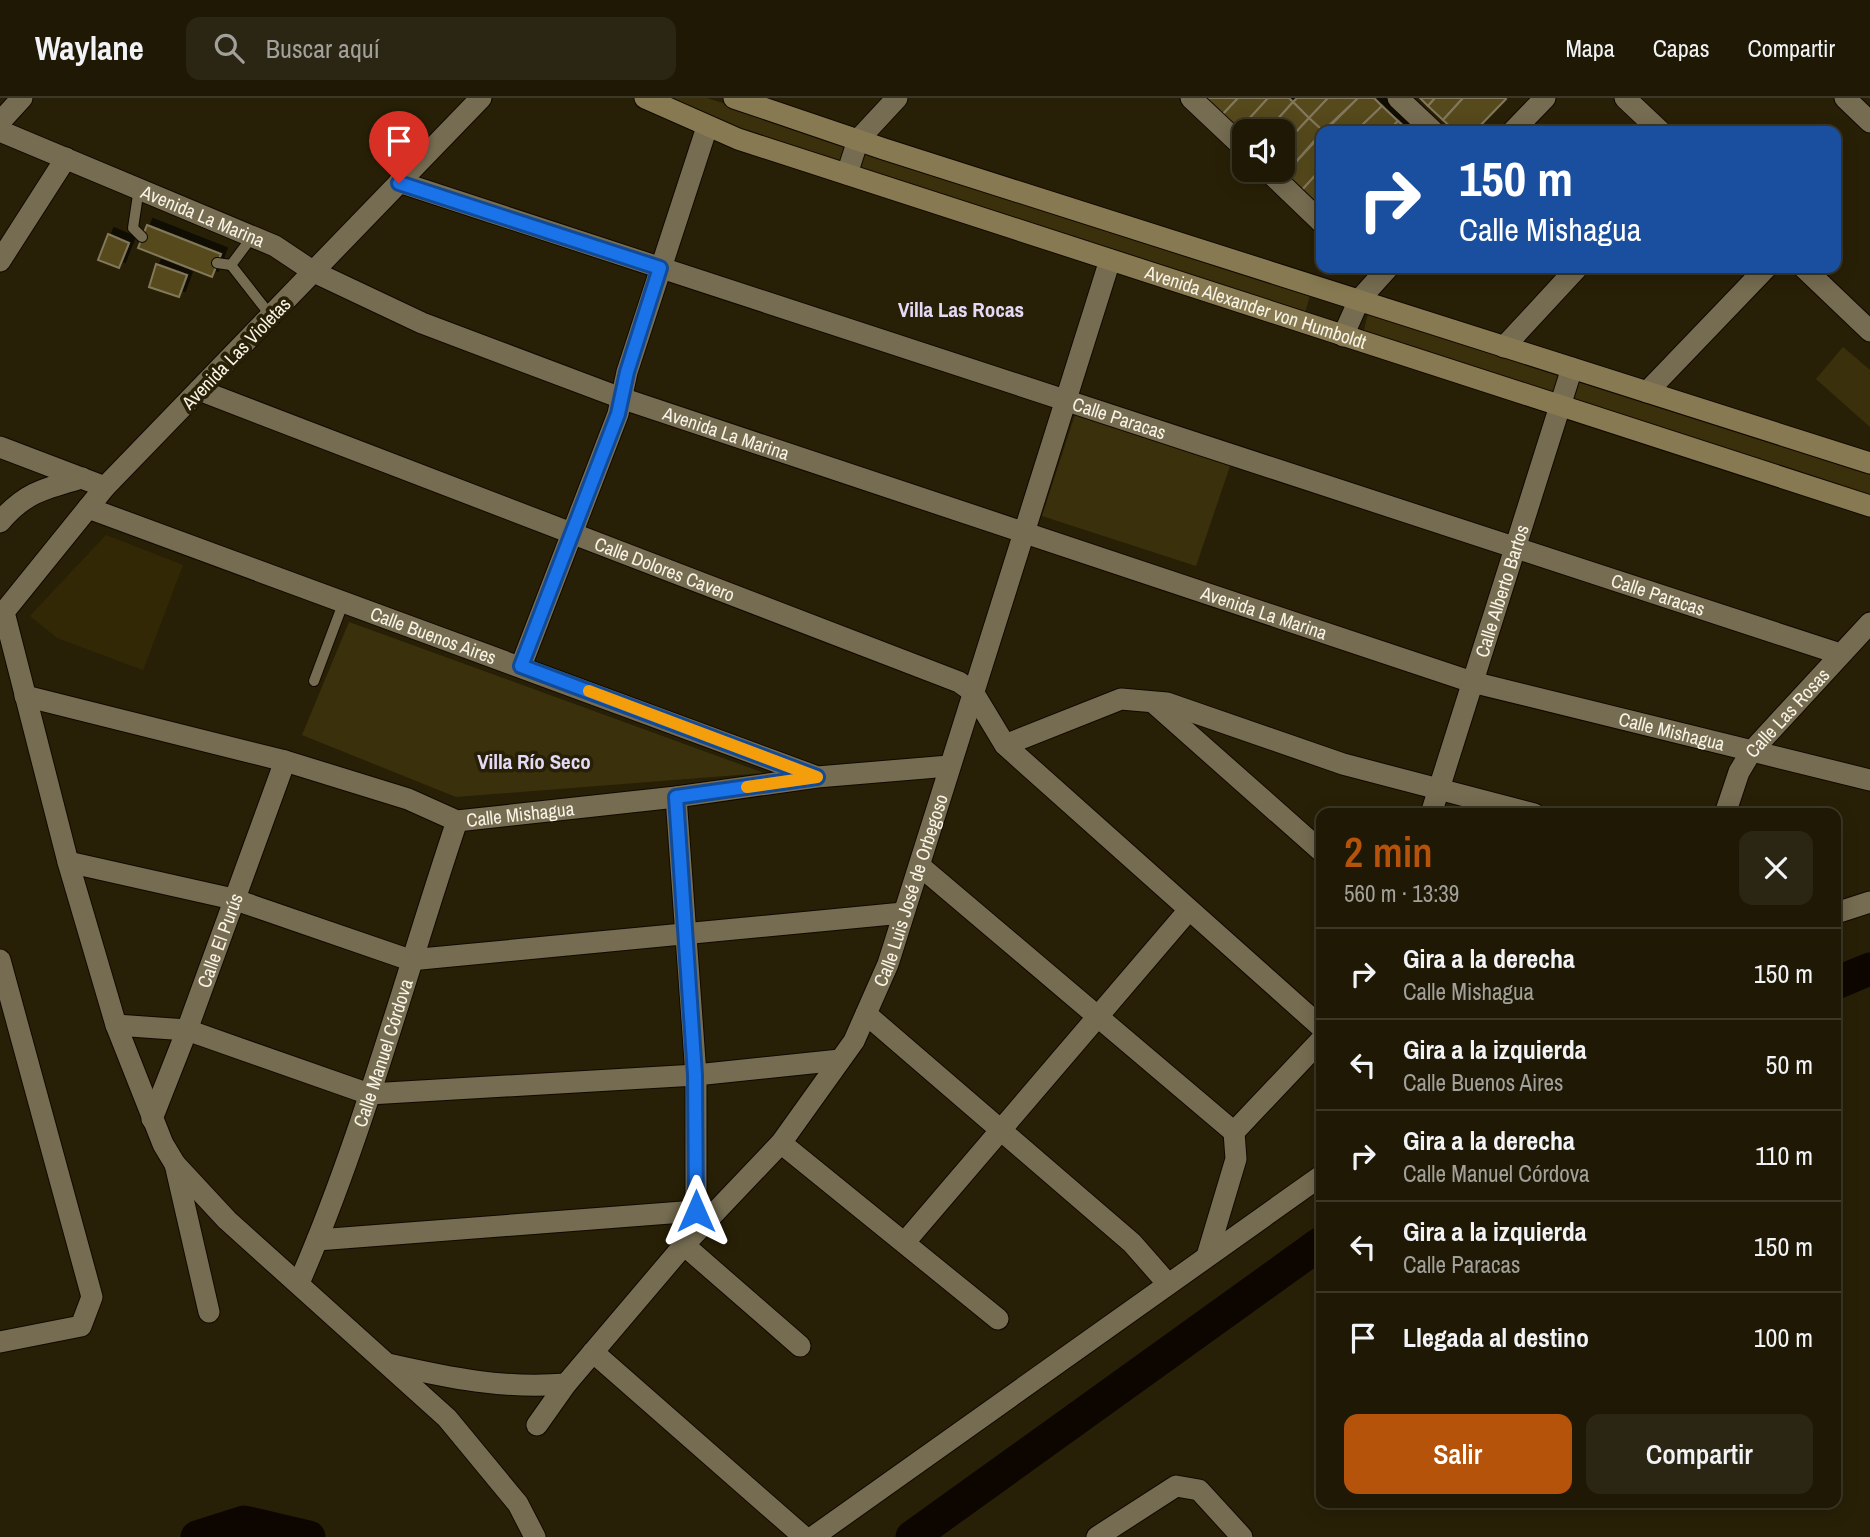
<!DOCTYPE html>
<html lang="es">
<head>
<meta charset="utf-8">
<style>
	:root { --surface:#1e1804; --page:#2b2513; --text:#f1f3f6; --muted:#a1a09a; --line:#3c3726; --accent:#b45309 }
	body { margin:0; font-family:"Archivo Narrow",sans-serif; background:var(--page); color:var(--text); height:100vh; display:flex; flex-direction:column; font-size:26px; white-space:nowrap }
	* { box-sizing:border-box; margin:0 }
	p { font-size:23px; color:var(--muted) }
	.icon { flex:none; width:38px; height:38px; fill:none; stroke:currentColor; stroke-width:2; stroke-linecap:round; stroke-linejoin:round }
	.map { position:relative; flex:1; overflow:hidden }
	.panel { position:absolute; left:1316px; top:710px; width:525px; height:700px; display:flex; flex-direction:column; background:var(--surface); border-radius:14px; box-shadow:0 4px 18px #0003,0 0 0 2px var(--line) }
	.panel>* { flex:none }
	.top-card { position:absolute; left:1316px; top:28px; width:525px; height:147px; border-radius:14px; box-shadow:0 4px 18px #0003,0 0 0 2px var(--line); background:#1a4fa0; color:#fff; overflow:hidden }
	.buttons { position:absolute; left:1232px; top:21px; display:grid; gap:14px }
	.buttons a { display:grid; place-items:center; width:63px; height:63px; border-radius:14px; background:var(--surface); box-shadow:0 4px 18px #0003,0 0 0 2px var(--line); font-size:35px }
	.pin { position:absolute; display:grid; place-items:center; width:60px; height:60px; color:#fff; margin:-72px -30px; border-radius:50% 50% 50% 0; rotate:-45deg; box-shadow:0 0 7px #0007 }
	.pin .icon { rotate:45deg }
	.me { position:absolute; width:77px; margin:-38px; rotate:0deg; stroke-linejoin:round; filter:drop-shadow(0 0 5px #0008) }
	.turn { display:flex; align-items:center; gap:24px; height:147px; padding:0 28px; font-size:32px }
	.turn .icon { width:91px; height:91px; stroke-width:2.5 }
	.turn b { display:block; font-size:49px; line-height:60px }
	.round { display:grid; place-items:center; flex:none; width:74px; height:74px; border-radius:14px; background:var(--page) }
	.summary { display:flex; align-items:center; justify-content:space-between; height:119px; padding:0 28px }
	h1 { font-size:42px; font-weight:600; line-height:52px; color:var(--accent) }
	.primary-button { display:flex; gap:14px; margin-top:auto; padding:14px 28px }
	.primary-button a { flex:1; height:80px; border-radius:14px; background:var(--accent); color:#fff; font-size:28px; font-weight:600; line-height:80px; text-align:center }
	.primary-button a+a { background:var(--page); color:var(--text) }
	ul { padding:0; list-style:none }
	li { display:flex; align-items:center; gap:21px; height:91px; padding:0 28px; border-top:2px solid var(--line) }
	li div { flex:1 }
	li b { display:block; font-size:26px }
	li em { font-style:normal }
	header { display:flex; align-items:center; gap:42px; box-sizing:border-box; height:98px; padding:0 35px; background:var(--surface); border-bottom:2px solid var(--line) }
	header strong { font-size:33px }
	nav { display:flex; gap:38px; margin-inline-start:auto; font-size:24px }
	.search { width:490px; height:63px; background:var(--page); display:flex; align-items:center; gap:18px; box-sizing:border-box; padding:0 24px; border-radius:14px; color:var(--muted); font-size:26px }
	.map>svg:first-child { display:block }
	.built { fill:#332805 }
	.green { fill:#3b300c }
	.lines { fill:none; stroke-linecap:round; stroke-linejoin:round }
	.river { stroke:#0d0600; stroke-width:33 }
	.building { fill:#57491d; stroke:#82785c; stroke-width:2; filter:url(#shadow) }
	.service-casing { stroke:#110900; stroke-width:12 }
	.minor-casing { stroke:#110900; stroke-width:23 }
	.tertiary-casing { stroke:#110900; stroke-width:23 }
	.secondary-casing { stroke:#110900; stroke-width:23 }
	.service { stroke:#756c51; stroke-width:10 }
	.minor { stroke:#756c51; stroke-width:21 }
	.tertiary { stroke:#756c51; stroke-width:21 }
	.secondary { stroke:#877a52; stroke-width:21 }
	.route-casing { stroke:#114b97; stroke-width:18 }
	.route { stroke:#1a73e8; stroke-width:12 }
	.slow { stroke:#f59e0b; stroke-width:12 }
	.labels { text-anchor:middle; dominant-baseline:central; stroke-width:7; stroke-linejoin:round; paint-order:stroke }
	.street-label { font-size:19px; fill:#f8f3e4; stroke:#282006 }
	.neighbourhood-label { font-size:21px; font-weight:bold; fill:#e4daf7; stroke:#282006 }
</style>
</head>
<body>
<header>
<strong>Waylane</strong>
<div class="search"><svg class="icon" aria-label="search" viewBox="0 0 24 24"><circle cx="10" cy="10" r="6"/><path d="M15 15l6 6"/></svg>Buscar aquí</div>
<nav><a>Mapa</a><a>Capas</a><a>Compartir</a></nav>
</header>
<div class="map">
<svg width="1870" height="1439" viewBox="0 0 1870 1439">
	<defs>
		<filter id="shadow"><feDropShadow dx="6" dy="-6" stdDeviation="0" flood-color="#0009"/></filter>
	</defs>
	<rect width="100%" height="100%" fill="#282006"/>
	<polygon class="built" points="106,437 183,467 143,572 57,540 30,518"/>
	<g class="green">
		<polygon points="663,0 707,0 1310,197 1305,215 711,23"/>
		<polygon points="1368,216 1870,377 1870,398 1363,236"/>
		<polygon points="1843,249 1870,272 1870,329 1816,281"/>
		<polygon points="1075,317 1230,368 1196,468 1042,418"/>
		<polygon points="349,524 764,675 456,699 302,637"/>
	</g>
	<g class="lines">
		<g class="river">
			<polyline points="1836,885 1870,871"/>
			<polyline points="197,1439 244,1424 309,1439"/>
			<polyline points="912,1439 1321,1145"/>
		</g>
	</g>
	<g class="building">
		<polygon points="1206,0 1238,0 1222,17"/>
		<polygon points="1238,0 1268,0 1238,33 1222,17"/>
		<polygon points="1268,0 1289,0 1293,4 1267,33 1244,33 1244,39 1238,33"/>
		<polygon points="1297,0 1328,0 1309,20 1293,4"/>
		<polygon points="1328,0 1358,0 1323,33 1309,20"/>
		<polygon points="1358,0 1374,0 1382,8 1356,33 1325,33"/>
		<polygon points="1420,0 1435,0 1428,8"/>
		<polygon points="1435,0 1463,0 1443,22 1428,8"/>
		<polygon points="1463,0 1505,0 1506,1 1475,33 1455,33 1443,22"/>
		<polygon points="1293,4 1309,20 1283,48 1283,33 1267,33"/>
		<polygon points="1382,8 1398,23 1388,33 1356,33"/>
		<polygon points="1309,20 1323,33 1285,76 1279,72 1283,72 1283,48"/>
		<polygon points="1398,23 1409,33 1388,33"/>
		<polygon points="1321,37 1321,71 1301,93 1285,76"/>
		<polygon points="1321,71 1321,106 1319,109 1301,93"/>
		<polygon points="147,127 221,156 212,179 138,150"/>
		<polygon points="108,136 129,145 119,170 98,162"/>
		<polygon points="156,166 187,177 179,199 149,189"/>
	</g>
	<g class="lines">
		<g class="service-casing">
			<g id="service">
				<polyline points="139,90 133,130 142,139"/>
				<polyline points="217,165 231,167 252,139"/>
				<polyline points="231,167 271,218"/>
				<polyline points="314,583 344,503"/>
			</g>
		</g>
		<g class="minor-casing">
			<g id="minor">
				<polyline points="1191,0 1244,50"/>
				<polyline points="1398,0 1433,33"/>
				<polyline points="1845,0 1870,24"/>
				<polyline points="0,24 22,0"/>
				<polyline points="1513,33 1545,0"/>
				<polyline points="1267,72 1321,124"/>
				<polyline points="847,76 858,42 897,0"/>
				<path id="s1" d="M399,84L1840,556"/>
				<polyline points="0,163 66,60"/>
				<path id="s2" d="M314,174L422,225L621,300L1472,584L1870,682"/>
				<polyline points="1343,238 1359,202 1388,170"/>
				<polyline points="1504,249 1577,170"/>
				<path id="s3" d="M199,292L959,584L973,594L1005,647L1321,929"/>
				<polyline points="1647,294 1766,170"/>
				<polyline points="0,349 105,389"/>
				<path id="s4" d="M88,410L815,678"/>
				<path d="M0,424C25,394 46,390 82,380"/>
				<polyline points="521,568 618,316 627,274 707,29"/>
				<path id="s5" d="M25,598L285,663L408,701L457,723L676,699L817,679L949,668"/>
				<polyline points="1155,606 1321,753"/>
				<polyline points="1005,647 1121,601 1167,605 1343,666 1534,716"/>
				<polyline points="676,699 696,977 696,1113 714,1115"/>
				<path id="s6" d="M1431,716L1572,270"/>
				<path id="s7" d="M1725,716L1739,674L1751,654L1870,525"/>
				<polyline points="68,764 233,801 410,862 903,815"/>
				<polyline points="920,768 1234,1034 1236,1061 1207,1158"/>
				<polyline points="1836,815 1870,804"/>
				<polyline points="0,862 92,1199 81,1228 0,1244"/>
				<polyline points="866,916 1132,1145 1168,1186"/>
				<polyline points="116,927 187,932 369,996 696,977 840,962"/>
				<path id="s8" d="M152,1021L187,932L285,663"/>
				<polyline points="1234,1034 1321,942"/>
				<polyline points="781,1045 998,1221"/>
				<polyline points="175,1066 209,1214"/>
				<polyline points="317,1142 696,1113"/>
				<polyline points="905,1144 1188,813"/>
				<polyline points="684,1147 800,1248"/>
				<path id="s9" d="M299,1185C364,1036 405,877 457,723"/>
				<polyline points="593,1254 804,1439"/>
				<path d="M388,1266C450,1280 502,1291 566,1286"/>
				<path id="s10" d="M537,1327L566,1286L684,1147L781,1045L854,943L888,866L1110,162"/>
				<polyline points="813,1439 1321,1078"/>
				<polyline points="1097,1439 1176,1388 1199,1392 1242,1439"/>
			</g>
		</g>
		<g class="tertiary-casing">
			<g id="tertiary">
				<polyline points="481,0 105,389 4,514 68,764 116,927 163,1046 175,1066 227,1122 447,1320 518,1406 535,1439"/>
				<polyline points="1625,0 1660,33"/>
				<path id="s11" d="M0,33L275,148L314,174"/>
				<polyline points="1804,170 1870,233"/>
			</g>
		</g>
		<g class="secondary-casing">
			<g id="secondary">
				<path id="s12" d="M645,0L738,41L1870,408"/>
				<polyline points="734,0 884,51 1870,365"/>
			</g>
		</g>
		<use href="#service" class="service"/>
		<use href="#minor" class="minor"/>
		<use href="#tertiary" class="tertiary"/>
		<use href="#secondary" class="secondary"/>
	</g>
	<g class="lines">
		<g class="route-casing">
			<polyline id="route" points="399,85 660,170 627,274 618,316 521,568 817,679 676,699 695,977 696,1113"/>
		</g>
		<use href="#route" class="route"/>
		<polyline class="slow" points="589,593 817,679 747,689"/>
	</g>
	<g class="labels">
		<g class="street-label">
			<text stroke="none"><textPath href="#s11" startOffset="220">Avenida La Marina</textPath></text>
			<text stroke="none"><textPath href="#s12" startOffset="646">Avenida Alexander von Humboldt</textPath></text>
			<text transform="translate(236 255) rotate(-46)">Avenida Las Violetas</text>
			<text stroke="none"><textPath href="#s1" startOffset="758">Calle Paracas</textPath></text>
			<text stroke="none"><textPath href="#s2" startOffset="443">Avenida La Marina</textPath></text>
			<text stroke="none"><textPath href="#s3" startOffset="499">Calle Dolores Cavero</textPath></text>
			<text stroke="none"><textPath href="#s6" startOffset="234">Calle Alberto Bartos</textPath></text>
			<text stroke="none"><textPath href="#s1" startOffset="1325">Calle Paracas</textPath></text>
			<text stroke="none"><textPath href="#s2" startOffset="1010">Avenida La Marina</textPath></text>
			<text stroke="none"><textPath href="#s4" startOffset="368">Calle Buenos Aires</textPath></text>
			<text stroke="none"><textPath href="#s7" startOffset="121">Calle Las Rosas</textPath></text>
			<text stroke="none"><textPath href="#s2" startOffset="1435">Calle Mishagua</textPath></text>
			<text stroke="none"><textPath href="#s5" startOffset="514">Calle Mishagua</textPath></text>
			<text stroke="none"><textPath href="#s10" startOffset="660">Calle Luis José de Orbegoso</textPath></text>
			<text stroke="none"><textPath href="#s8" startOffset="191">Calle El Purús</textPath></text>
			<text stroke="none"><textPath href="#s9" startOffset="245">Calle Manuel Córdova</textPath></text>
		</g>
		<g class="neighbourhood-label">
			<text x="961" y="211">Villa Las Rocas</text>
			<text x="534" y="663">Villa Río Seco</text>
		</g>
	</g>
</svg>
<div class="buttons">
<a><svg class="icon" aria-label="sound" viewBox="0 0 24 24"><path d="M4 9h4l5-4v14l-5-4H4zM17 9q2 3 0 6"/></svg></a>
</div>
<div class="pin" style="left:399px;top:85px;background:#d93025"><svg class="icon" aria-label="arrive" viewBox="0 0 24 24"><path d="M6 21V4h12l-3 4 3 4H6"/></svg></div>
<svg class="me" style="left:696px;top:1113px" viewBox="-20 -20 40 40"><path d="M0-17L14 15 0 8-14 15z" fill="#1a73e8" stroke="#fff" stroke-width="4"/></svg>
<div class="top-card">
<div class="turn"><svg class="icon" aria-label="right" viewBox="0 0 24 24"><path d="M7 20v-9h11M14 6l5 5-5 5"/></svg><div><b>150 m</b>Calle Mishagua</div></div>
</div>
<section class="panel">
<div class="summary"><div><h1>2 min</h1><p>560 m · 13:39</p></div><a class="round"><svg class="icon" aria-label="close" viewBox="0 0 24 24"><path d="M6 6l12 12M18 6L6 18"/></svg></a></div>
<ul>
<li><svg class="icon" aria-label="right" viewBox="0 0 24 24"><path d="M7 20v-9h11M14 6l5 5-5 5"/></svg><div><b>Gira a la derecha</b><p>Calle Mishagua</p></div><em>150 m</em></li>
<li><svg class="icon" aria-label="left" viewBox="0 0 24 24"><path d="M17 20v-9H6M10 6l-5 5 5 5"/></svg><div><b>Gira a la izquierda</b><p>Calle Buenos Aires</p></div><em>50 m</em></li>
<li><svg class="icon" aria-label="right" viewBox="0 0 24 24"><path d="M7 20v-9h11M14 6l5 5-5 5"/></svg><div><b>Gira a la derecha</b><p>Calle Manuel Córdova</p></div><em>110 m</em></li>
<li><svg class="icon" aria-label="left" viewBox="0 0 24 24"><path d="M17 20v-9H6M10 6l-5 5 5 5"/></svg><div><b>Gira a la izquierda</b><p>Calle Paracas</p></div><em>150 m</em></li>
<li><svg class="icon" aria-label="arrive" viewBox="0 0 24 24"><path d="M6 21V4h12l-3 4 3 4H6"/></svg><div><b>Llegada al destino</b></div><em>100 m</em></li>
</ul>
<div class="primary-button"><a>Salir</a><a>Compartir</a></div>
</section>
</div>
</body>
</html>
